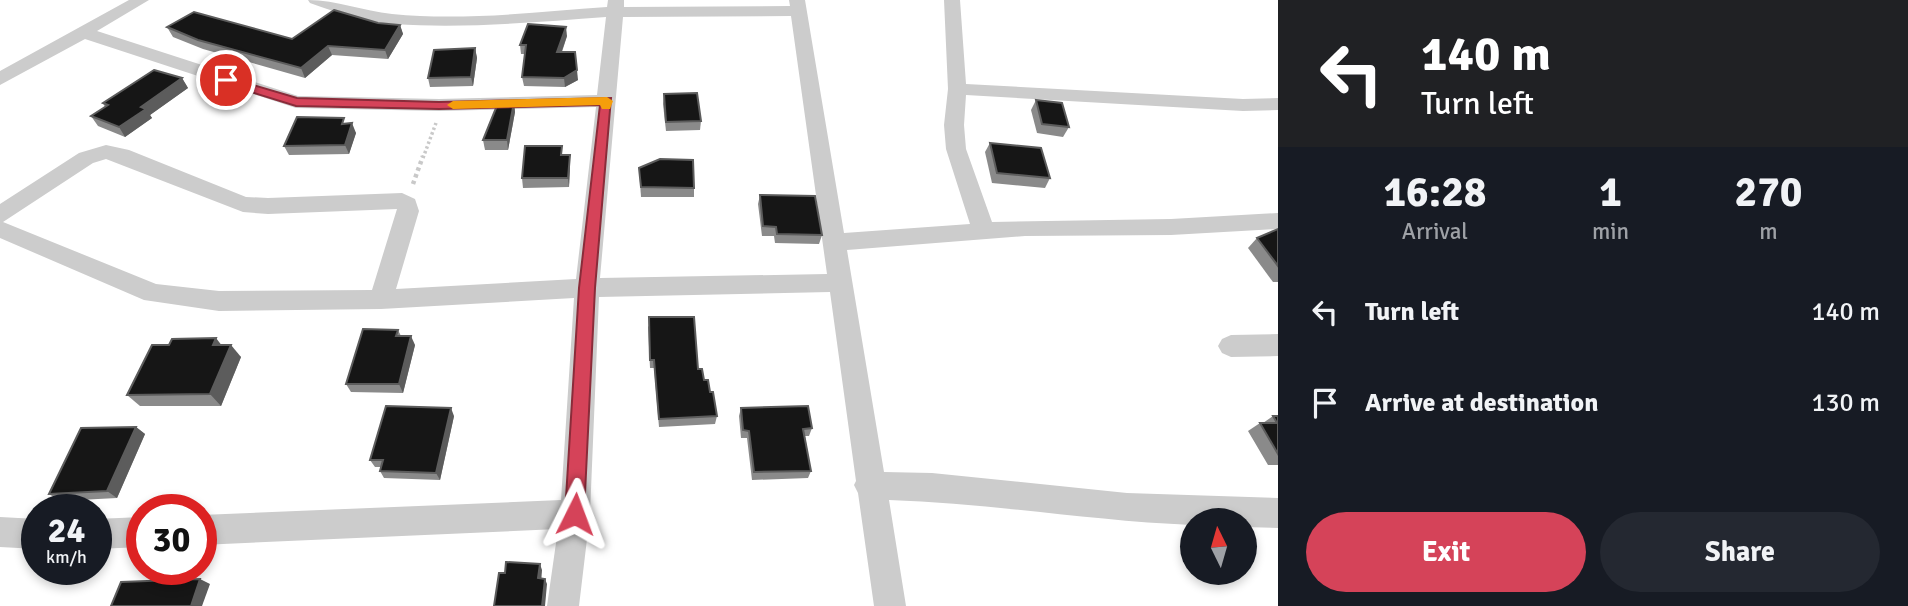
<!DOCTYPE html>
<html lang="en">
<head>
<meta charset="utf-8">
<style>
	:root { --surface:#171b24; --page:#242831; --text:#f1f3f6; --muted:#9ea1a6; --accent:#d54359 }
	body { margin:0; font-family:Signika,sans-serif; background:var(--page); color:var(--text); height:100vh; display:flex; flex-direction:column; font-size:26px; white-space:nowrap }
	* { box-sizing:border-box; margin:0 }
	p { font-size:23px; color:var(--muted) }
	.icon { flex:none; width:38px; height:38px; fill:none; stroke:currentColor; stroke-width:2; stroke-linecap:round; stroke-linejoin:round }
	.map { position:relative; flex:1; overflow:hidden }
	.details { display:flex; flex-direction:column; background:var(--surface); width:630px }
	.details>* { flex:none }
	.hud { background:#202124; color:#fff; overflow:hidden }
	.needle { width:46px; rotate:355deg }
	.fabs { position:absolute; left:1180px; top:508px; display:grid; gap:14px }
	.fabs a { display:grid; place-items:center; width:77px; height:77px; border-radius:50%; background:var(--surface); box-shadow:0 4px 10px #0003; font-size:35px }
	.speed { position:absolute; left:21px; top:494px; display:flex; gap:14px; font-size:35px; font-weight:700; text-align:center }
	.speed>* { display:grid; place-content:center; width:91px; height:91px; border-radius:50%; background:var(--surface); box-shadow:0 4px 10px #0003; line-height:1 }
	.speed small { font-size:18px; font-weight:400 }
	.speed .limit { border:10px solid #d22; background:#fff; color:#111 }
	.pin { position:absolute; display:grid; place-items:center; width:60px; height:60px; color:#fff; margin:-30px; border:4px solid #fff; border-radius:50%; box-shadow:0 2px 7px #0007 }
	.me { position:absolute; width:77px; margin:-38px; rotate:3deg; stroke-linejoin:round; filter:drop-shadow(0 0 5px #0008) }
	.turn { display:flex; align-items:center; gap:24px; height:147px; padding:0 28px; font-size:32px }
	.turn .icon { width:91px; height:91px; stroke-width:2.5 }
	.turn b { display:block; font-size:49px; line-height:60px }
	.eta { display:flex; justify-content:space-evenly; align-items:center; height:119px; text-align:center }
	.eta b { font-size:42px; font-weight:700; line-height:49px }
	.action { display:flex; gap:14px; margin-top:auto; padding:14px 28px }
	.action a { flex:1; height:80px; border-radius:42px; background:var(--accent); color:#fff; font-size:28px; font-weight:700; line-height:80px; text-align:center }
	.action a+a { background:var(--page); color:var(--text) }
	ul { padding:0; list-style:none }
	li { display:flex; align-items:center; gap:21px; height:91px; padding:0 28px }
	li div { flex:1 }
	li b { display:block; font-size:26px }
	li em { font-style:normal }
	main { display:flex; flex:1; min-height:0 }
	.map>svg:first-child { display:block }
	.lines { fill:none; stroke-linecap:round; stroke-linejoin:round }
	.path-far1 { stroke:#c9c9c9; stroke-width:3.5; stroke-dasharray:2.5 2.5; stroke-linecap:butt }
	.path { stroke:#c9c9c9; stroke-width:4.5; stroke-dasharray:3.5 3.5; stroke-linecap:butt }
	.minor { fill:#ccc; fill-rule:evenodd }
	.wall { fill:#8a8a8a }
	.shaded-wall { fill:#5c5c5c }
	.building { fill:#161616; stroke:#5c5c5c; stroke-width:2 }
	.route { fill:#d54359; stroke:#8a2c3a; stroke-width:2 }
	.slow { fill:#f59e0b }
</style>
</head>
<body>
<main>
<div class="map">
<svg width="1278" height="606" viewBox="0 0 1278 606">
	<rect width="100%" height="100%" fill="#fff"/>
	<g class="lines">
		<polyline class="path-far1" points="423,158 436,123"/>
		<polyline class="path" points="413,184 423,156"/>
		<g class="minor">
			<path d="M129,0H149L97,31L298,96L439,99L597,95L606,17C536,22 465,29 394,24C365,22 338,13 310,3L308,0C337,0 363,11 392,14C463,21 536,12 607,7L608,0H624V7L790,6L789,0H805L844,233L970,224L946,149L944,125L948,89L944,0H960L966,84L1243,99L1278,98V110L1243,111L966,95L964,125L966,149L992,222L1171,219L1278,213V229L1171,235L1025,236L847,250L884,472L932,473L1127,493L1278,498V528L1244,527V520H1192V525C1090,521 990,503 889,500L906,606H874L858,493L854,485L856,481L830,292L599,297L590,514L579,606H547L558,529L201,545V515L561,500L574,298L381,309L219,311L144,300L0,238V204L79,153L106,145L129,150L246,197L268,198L402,193L415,199L419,211L396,289L576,279L596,107L439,111L296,108L85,39L0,85V71ZM791,16L827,274L600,278L623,17ZM106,159L243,212L268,214L397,209L372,290L219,291L156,284L3,222L93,163Z"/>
			<polygon points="1278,334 1278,356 1231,357 1222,353 1218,346 1222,339 1231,335"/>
			<polygon points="0,517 37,519 37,549 0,547"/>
			<polygon points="142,517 142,547 96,549 96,519"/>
		</g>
	</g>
	<g class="wall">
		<polygon points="378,23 400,25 403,34 388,59 332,55 305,78 203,49 173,37 167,27 292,39"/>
		<polygon points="567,36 562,52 578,80 565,87 524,86 522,77 525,54 521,54 520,45"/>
		<polygon points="475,48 477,58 473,86 430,87 428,78"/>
		<polygon points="182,78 188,88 150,115 152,118 125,137 98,126 91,116 105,107 103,103"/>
		<polygon points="664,94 701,121 700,130 666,131 663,104"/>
		<polygon points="1036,100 1069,127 1063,137 1037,133 1031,110"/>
		<polygon points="514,102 515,112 508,150 485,150 483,140"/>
		<polygon points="346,124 356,133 349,154 289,155 284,146"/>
		<polygon points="990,143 1050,178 1045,188 992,183 985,152"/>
		<polygon points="563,155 570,165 569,187 523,188 522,178"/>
		<polygon points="639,168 694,188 694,197 641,197"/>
		<polygon points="760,195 822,235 819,244 775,243 774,236 762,236 758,204"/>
		<polygon points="1278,229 1278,282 1273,282 1248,248 1257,238"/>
		<polygon points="648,326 698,369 710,392 717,416 715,424 659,427 654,368 650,368"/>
		<polygon points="398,330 401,336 415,345 403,393 351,392 346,384"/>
		<polygon points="221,345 241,357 221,406 140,406 127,395"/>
		<polygon points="741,408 812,428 809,436 805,436 811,471 808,478 752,480 747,438 741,438 739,416"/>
		<polygon points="454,416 440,480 384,478 380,471 381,467 375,467 370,460"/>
		<polygon points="1273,416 1278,416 1278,465 1268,465 1248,431 1260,423 1263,423"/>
		<polygon points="136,427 145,434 117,498 60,501 49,494"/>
	</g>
	<g class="shaded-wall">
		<polygon points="400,25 403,34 388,59 385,50"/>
		<polygon points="566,27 567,36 558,62 557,52"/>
		<polygon points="328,46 332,55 305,78 301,68"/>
		<polygon points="475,48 477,58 473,86 471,77"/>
		<polygon points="577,70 578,80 565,87 564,78"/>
		<polygon points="182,78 188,88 150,115 152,118 125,137 119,127 141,107"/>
		<polygon points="514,102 515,112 508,150 507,140"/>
		<polygon points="352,123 356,133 349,154 345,145"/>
		<polygon points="570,155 570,165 569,187 568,178"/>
		<polygon points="411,336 415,345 403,393 399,384"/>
		<polygon points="216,338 226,351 213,345"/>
		<polygon points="231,345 241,357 221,406 210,394"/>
		<polygon points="451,408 454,416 440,480 436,473"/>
		<polygon points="136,427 145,434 117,498 107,491"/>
		<polygon points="540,564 542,570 541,584 538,578"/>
		<polygon points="200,579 210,584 202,606 191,606"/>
		<polygon points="545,579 547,584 545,606 542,606"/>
	</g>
	<g class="building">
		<polygon points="334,10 378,23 400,25 385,50 328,46 301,68 198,40 167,27 194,12 292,39"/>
		<polygon points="528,24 566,27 557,52 575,52 577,70 564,78 522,77 526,45 520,45"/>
		<polygon points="475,48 471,77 428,78 434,50"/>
		<polygon points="154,70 182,78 141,107 146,109 119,127 91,116 108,105 103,103"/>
		<polygon points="697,93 701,121 666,122 664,94"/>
		<polygon points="1036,100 1062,103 1069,127 1042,124"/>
		<polygon points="514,102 507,140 483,140 498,103"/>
		<polygon points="297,117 344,118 342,124 352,123 345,145 284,146"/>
		<polygon points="990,143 1041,148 1050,178 997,173"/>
		<polygon points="525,146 562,146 561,155 570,155 568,178 522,178"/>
		<polygon points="660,159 693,160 694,188 641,187 639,168"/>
		<polygon points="760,195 815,196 822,235 777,234 776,227 763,226"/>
		<polygon points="1278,229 1278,266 1257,238"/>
		<polygon points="649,317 694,317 698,369 702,369 704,380 708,380 710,392 713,392 717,416 659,419 654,360 650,360"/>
		<polygon points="363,329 398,330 396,336 411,336 399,384 346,384"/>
		<polygon points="216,338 213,345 231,345 210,394 127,395 152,345 169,345 172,339"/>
		<polygon points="386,406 451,408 436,473 380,471 383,460 370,460"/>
		<polygon points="808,406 812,428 803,429 811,471 754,472 749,431 743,430 741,408"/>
		<polygon points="1273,416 1278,416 1278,454 1260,423 1277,423"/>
		<polygon points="136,427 107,491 49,494 81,428"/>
		<polygon points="506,562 540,564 538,578 545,579 542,606 494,606 499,573 505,573"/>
		<polygon points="200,579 191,606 111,606 121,582"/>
	</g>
	<polygon class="route" points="226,77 297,98 439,102 611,98 595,288 584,514 581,520 575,523 568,520 565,514 579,288 600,105 439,109 296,106 222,83 222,78"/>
	<polygon class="slow" points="607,97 613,101 610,109 602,109 600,105 453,109 447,105 453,101"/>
</svg>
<div class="fabs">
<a><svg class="needle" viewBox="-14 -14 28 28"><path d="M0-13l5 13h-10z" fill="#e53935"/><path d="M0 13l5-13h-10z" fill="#9ea1a6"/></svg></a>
</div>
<div class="speed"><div>24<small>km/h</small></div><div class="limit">30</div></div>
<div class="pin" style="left:226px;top:80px;background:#d93025"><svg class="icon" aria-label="arrive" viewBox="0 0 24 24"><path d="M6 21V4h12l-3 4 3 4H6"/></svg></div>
<svg class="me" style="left:575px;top:514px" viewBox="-20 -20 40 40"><path d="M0-17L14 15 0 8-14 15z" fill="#d54359" stroke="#fff" stroke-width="4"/></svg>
</div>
<section class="details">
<div class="hud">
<div class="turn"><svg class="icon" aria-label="left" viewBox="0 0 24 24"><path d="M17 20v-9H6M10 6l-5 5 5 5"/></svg><div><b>140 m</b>Turn left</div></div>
</div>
<div class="eta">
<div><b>16:28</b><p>Arrival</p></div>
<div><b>1</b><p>min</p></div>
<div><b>270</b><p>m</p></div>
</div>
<ul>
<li><svg class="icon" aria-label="left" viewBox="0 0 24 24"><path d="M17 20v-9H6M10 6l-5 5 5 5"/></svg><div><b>Turn left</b></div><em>140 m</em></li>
<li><svg class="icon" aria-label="arrive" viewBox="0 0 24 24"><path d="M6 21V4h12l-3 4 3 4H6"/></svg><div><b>Arrive at destination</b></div><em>130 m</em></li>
</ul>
<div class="action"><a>Exit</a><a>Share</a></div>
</section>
</main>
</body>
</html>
